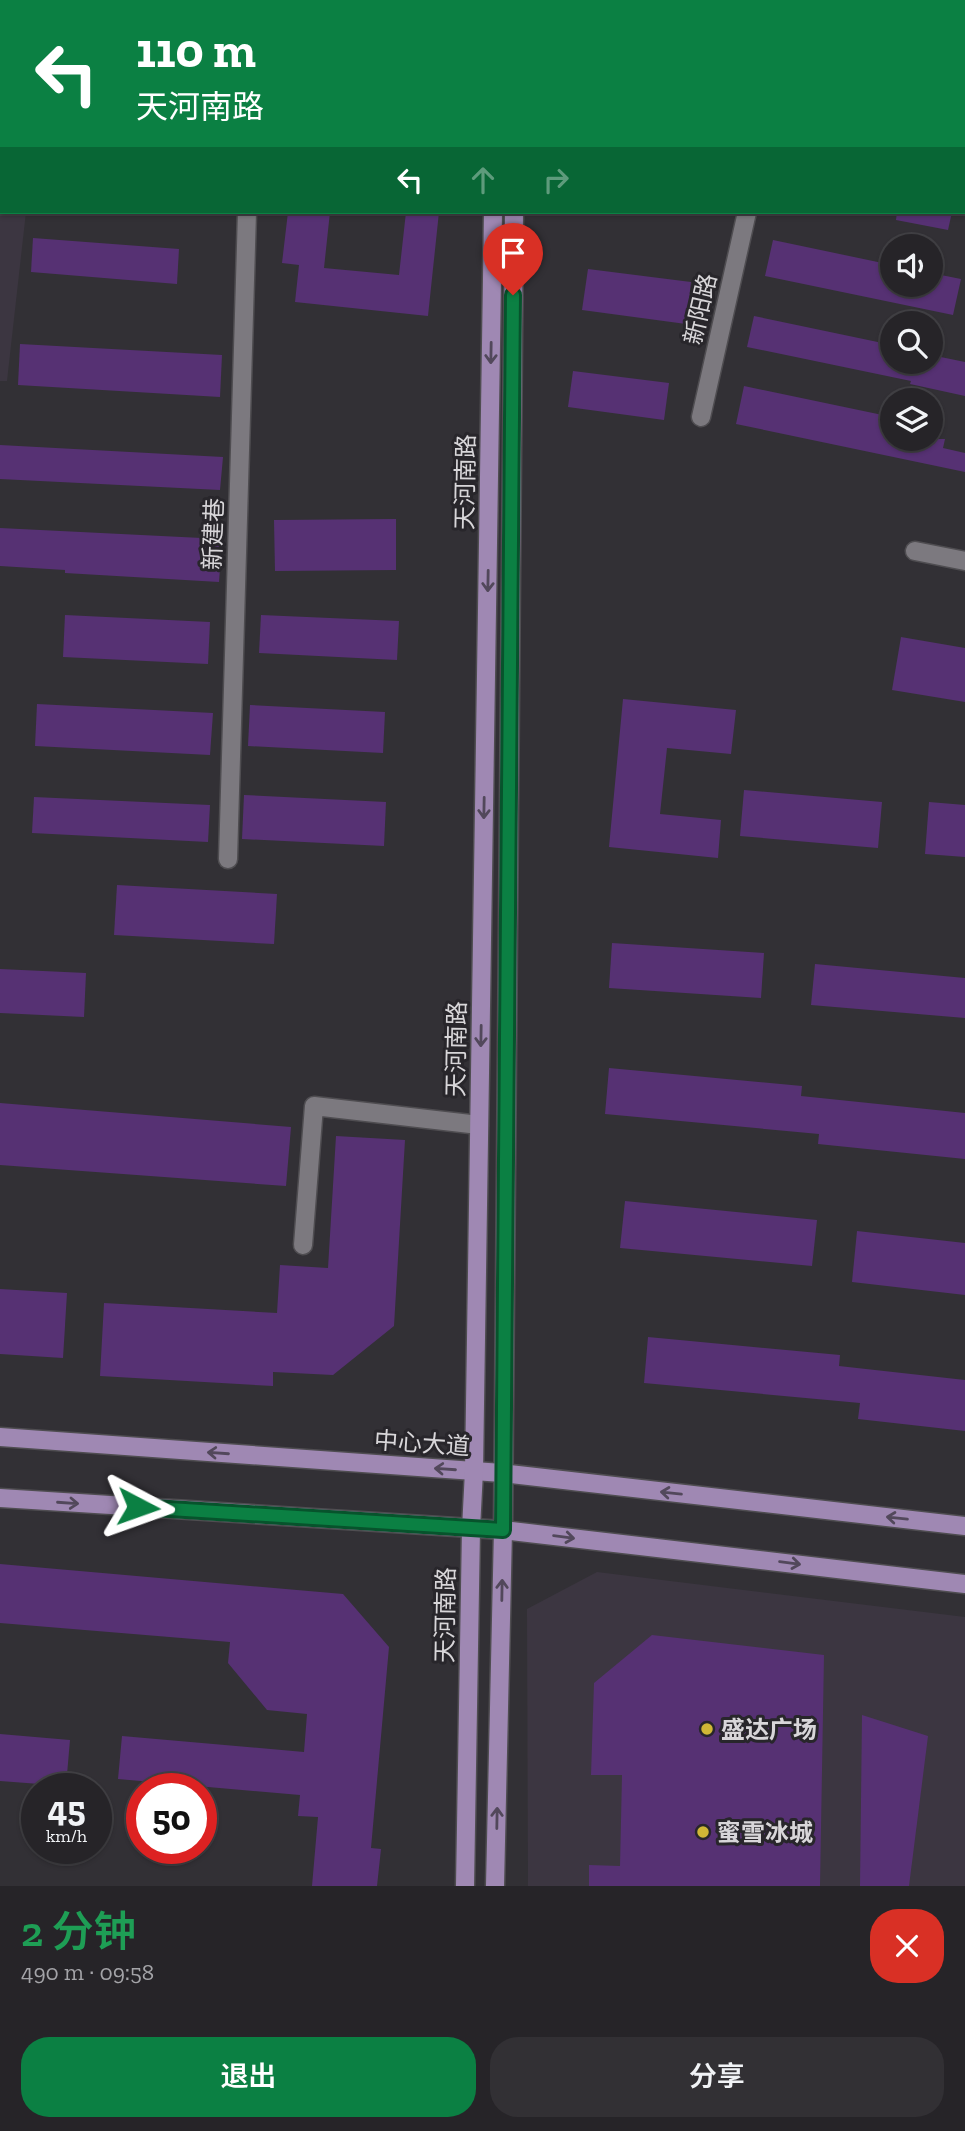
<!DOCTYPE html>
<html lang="zh">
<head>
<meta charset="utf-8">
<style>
	:root { --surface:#262428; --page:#323034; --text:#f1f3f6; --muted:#a4a4a8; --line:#424145; --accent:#0b8043 }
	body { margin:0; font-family:"Zilla Slab","Noto Sans SC",serif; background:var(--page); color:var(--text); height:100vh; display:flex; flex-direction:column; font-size:26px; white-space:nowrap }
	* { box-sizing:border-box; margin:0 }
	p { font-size:23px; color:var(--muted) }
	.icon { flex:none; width:38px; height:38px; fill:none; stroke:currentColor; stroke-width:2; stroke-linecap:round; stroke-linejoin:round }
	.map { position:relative; height:1886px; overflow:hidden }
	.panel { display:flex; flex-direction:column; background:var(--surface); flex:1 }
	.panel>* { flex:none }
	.hud { position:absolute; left:0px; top:0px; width:966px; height:214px; box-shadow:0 2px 5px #0004,0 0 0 2px var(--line); background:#0b8043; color:#fff; overflow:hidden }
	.controls { position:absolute; left:880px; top:234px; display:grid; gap:14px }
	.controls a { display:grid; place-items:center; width:63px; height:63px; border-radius:50%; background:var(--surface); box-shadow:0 2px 5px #0004,0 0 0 2px var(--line); font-size:35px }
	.speed { position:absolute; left:21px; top:1773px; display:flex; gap:14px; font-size:35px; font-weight:700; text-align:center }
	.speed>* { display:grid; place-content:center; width:91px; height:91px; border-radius:50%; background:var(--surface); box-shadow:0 2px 5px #0004,0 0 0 2px var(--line); line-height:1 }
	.speed small { font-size:18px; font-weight:400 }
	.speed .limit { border:10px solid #d22; background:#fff; color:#111 }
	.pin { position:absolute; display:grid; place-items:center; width:60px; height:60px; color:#fff; margin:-72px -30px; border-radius:50% 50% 50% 0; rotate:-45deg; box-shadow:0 0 7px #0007 }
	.pin .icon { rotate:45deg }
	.me { position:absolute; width:77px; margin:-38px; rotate:94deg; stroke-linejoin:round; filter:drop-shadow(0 0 5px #0008) }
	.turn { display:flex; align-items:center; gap:24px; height:147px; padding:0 21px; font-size:32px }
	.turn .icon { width:91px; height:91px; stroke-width:2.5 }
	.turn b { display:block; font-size:49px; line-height:60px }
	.lanes { display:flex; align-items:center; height:66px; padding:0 21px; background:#0003; justify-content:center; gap:35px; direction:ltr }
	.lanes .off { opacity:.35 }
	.round { display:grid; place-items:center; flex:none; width:74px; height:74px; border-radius:28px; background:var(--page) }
	.overview { display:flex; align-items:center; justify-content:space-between; height:119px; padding:0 21px }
	h1 { font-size:42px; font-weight:600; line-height:52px; color:#1e9e55 }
	.button { display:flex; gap:14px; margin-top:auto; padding:14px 21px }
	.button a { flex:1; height:80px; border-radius:28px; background:var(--accent); color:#fff; font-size:28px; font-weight:600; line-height:80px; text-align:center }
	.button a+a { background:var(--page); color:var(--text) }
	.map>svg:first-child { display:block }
	.built { fill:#3c3641 }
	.building { fill:#563173 }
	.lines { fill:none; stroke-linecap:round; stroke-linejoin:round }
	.minor-casing { stroke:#4f4d51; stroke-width:21 }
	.major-casing { stroke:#4f4d51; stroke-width:21 }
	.minor { stroke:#7c797f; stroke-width:18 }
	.major { stroke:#9f88b3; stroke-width:18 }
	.oneway { stroke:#52485b }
	.route-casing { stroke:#07532c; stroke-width:18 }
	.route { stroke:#0b8043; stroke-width:12 }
	.poi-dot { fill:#d0b736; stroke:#28262b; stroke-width:2.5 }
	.labels { text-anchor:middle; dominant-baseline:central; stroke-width:6; stroke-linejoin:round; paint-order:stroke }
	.street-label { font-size:24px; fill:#d8d6d9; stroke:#28262b }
	.poi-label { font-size:24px; font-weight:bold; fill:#d8d6d9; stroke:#28262b; text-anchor:start }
</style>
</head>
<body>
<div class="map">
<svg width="965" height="1886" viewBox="0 0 965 1886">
	<rect width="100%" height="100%" fill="#323035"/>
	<g class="built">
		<polygon points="0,105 2,212 26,212 7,381 0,381"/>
		<polygon points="597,1572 965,1617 965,1886 528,1886 527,1609"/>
	</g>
	<g class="building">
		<polygon points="288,212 330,212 324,268 399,275 406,212 439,212 428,316 295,302 299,265 282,263"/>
		<polygon points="897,212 952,212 948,230 896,220"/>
		<polygon points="33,238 179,249 177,284 31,272"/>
		<polygon points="773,240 892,265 892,285 931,285 931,273 961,279 953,315 765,276"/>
		<polygon points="588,269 691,282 686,324 582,310"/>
		<polygon points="754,316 892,345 892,362 931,362 931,355 965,362 965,396 910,384 911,381 747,347"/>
		<polygon points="20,344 222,355 220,397 18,385"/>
		<polygon points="573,371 669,383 664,420 568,407"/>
		<polygon points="744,386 892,417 892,439 945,439 943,448 965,453 965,472 736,424"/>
		<polygon points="0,445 223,457 220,490 0,479"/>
		<polygon points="396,519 396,570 275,571 274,520"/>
		<polygon points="0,528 222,539 219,582 65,573 65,570 0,566"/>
		<polygon points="65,615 210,622 208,664 63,657"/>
		<polygon points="261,615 399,621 397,660 259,653"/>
		<polygon points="901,637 965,648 965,702 892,690"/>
		<polygon points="623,699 736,710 731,754 667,748 660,814 721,820 718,858 609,847"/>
		<polygon points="37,704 213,713 210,755 35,746"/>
		<polygon points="250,705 385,712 383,753 248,746"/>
		<polygon points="744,790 882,802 878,848 740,836"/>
		<polygon points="244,795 386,802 384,846 242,839"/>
		<polygon points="34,797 210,805 208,842 32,833"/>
		<polygon points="929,802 965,805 965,857 925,854"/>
		<polygon points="117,885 277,894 274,944 114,935"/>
		<polygon points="612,943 764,953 761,998 609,988"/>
		<polygon points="815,964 965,978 965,1018 811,1005"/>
		<polygon points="0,969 86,973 84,1017 0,1013"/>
		<polygon points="609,1068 802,1086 801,1096 965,1113 965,1159 818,1144 819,1134 605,1114"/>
		<polygon points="0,1103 291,1127 286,1186 0,1165"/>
		<polygon points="336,1136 405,1140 394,1326 333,1375 273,1372 273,1386 100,1376 104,1303 277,1313 280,1265 328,1268"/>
		<polygon points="625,1201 817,1220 812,1266 620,1248"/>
		<polygon points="857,1231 965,1243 965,1295 852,1282"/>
		<polygon points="0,1289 67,1293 63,1358 0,1354"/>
		<polygon points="648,1337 840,1355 839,1366 965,1380 965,1431 858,1419 860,1403 644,1383"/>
		<polygon points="0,1564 343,1594 389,1647 371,1848 381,1849 377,1886 312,1886 318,1817 298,1816 300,1795 118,1779 122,1736 304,1752 307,1714 267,1710 228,1663 230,1642 0,1623"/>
		<polygon points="652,1635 824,1655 820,1886 589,1886 589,1865 620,1866 622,1775 591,1775 594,1683"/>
		<polygon points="862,1715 928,1736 909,1886 860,1886"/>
		<polygon points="0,1734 70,1740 66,1786 0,1781"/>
	</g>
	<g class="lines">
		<g class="minor-casing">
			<g id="minor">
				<polyline points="248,0 248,2"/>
				<polyline points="798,2 799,0"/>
				<polyline points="0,78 2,78"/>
				<polyline points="964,173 965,173"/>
				<polyline points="701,417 747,212"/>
				<polyline points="915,551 965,561"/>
				<polyline points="228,859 247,212"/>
				<polyline points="303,1245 314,1106 479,1125"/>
			</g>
		</g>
		<g class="major-casing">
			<g id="major">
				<polyline points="500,2 500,0"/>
				<polyline points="520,2 520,0"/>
				<polyline points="0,1437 502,1473 965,1526"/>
				<polyline points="0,1498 503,1530 965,1584"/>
				<polyline points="465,1886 471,1529 474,1471 493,212"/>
				<polyline points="495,1886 503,1530 514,212"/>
			</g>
		</g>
		<use href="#minor" class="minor"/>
		<use href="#major" class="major"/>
	</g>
	<defs><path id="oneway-shaft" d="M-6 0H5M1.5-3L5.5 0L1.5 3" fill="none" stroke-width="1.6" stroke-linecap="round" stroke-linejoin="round" transform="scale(1.75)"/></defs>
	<g class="oneway">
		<use href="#oneway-shaft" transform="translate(491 353) rotate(91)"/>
		<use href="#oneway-shaft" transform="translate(488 581) rotate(91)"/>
		<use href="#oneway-shaft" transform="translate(484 808) rotate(91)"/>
		<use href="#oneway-shaft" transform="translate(481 1036) rotate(91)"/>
		<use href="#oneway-shaft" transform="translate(218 1453) rotate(-176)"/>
		<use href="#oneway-shaft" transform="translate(445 1469) rotate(-176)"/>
		<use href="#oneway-shaft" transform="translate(671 1493) rotate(-174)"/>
		<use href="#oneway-shaft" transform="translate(68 1503) rotate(4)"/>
		<use href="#oneway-shaft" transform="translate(897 1518) rotate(-174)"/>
		<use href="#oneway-shaft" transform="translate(564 1537) rotate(7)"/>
		<use href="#oneway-shaft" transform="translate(790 1563) rotate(7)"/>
		<use href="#oneway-shaft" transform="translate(502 1590) rotate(-89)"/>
		<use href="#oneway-shaft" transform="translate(497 1818) rotate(-89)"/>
	</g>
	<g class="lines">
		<g class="route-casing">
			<polyline id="route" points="138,1507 503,1530 513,295"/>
		</g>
		<use href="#route" class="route"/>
	</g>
	<g class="poi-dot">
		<circle cx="707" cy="1729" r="7"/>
		<circle cx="703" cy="1832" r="7"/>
	</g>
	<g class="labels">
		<g class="street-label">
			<text transform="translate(700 309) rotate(-77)">新阳路</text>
			<text transform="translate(465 482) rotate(-89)">天河南路</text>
			<text transform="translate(213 534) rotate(-88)">新建巷</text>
			<text transform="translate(456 1049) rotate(-89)">天河南路</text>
			<text transform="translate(422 1443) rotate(4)">中心大道</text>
			<text transform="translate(445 1615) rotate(-89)">天河南路</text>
		</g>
		<g class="poi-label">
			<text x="721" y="1729">盛达广场</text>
			<text x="717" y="1832">蜜雪冰城</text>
		</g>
	</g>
</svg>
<div class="controls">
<a><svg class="icon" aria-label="sound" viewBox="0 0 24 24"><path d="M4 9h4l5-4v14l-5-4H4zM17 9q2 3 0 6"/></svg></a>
<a><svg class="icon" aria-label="search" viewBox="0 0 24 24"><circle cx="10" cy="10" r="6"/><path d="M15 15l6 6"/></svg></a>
<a><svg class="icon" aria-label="layers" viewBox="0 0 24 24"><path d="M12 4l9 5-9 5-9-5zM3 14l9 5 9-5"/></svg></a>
</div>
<div class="speed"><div>45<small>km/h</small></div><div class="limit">50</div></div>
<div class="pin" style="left:513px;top:295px;background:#d93025"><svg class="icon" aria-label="arrive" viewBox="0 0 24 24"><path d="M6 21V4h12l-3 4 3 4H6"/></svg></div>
<svg class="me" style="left:138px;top:1507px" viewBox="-20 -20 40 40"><path d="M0-17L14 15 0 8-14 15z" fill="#0b8043" stroke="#fff" stroke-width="4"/></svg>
<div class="hud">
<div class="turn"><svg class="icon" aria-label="left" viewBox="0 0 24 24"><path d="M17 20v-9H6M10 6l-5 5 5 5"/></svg><div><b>110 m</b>天河南路</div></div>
<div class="lanes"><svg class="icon" aria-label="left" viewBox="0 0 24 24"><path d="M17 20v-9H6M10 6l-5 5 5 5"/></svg><svg class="icon off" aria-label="ahead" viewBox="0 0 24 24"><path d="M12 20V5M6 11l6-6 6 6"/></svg><svg class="icon off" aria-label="right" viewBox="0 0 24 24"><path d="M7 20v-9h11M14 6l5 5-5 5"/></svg></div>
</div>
</div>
<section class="panel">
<div class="overview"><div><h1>2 分钟</h1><p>490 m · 09:58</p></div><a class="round" style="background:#d93025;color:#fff"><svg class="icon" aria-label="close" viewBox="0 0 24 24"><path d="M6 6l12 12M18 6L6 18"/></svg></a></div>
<div class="button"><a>退出</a><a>分享</a></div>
</section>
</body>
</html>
